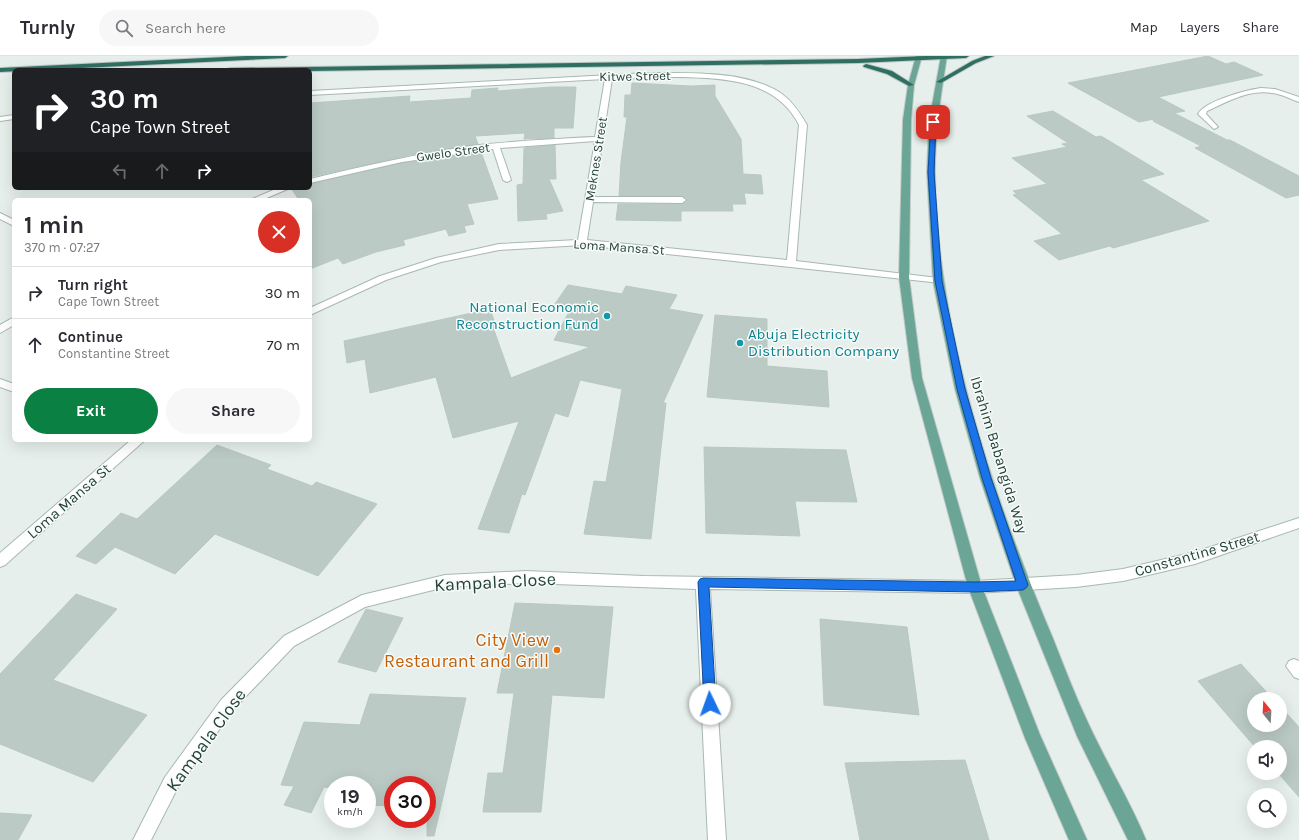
<!DOCTYPE html>
<html lang="en">
<head>
<meta charset="utf-8">
<style>
	:root { --surface:#fff; --page:#f7f7f7; --text:#2b2b33; --muted:#7c7c81; --line:#e1e1e2; --accent:#0b8043 }
	body { margin:0; font-family:Karla,sans-serif; background:var(--page); color:var(--text); height:100vh; display:flex; flex-direction:column; font-size:15px; white-space:nowrap }
	* { box-sizing:border-box; margin:0 }
	p { font-size:13px; color:var(--muted) }
	.icon { flex:none; width:22px; height:22px; fill:none; stroke:currentColor; stroke-width:2; stroke-linecap:round; stroke-linejoin:round }
	.map { position:relative; flex:1; overflow:hidden }
	.sheet { position:absolute; left:12px; top:142px; width:300px; height:244px; display:flex; flex-direction:column; background:var(--surface); border-radius:6px; box-shadow:0 4px 16px #0002 }
	.sheet>* { flex:none }
	.hud { position:absolute; left:12px; top:12px; width:300px; height:122px; border-radius:6px; box-shadow:0 4px 16px #0002; background:#202124; color:#fff; overflow:hidden }
	.needle { width:26px; rotate:342deg }
	.buttons { position:absolute; left:1247px; top:636px; display:grid; gap:8px }
	.buttons a { display:grid; place-items:center; width:40px; height:40px; border-radius:50%; background:var(--surface); box-shadow:0 4px 16px #0002; font-size:20px }
	.speed { position:absolute; left:324px; top:720px; display:flex; gap:8px; font-size:20px; font-weight:700; text-align:center }
	.speed>* { display:grid; place-content:center; width:52px; height:52px; border-radius:50%; background:var(--surface); box-shadow:0 4px 16px #0002; line-height:1 }
	.speed small { font-size:10px; font-weight:400 }
	.speed .limit { border:6px solid #d22; background:#fff; color:#111 }
	.pin { position:absolute; display:grid; place-items:center; width:34px; height:34px; color:#fff; margin:-17px; border-radius:8px; box-shadow:0 2px 6px #0006 }
	.me { position:absolute; width:44px; margin:-22px; rotate:357deg; stroke-linejoin:round; filter:drop-shadow(0 0 3px #0008) }
	.turn { display:flex; align-items:center; gap:14px; height:84px; padding:0 12px; font-size:18px }
	.turn .icon { width:52px; height:52px; stroke-width:2.5 }
	.turn b { display:block; font-size:28px; line-height:34px }
	.lanes { display:flex; align-items:center; height:38px; padding:0 12px; background:#0003; justify-content:center; gap:20px; direction:ltr }
	.lanes .off { opacity:.35 }
	.round { display:grid; place-items:center; flex:none; width:42px; height:42px; border-radius:21px; background:var(--page) }
	.headline { display:flex; align-items:center; justify-content:space-between; height:68px; padding:0 12px }
	h1 { font-size:24px; font-weight:700; line-height:30px }
	.primary-button { display:flex; gap:8px; margin-top:auto; padding:8px 12px }
	.primary-button a { flex:1; height:46px; border-radius:24px; background:var(--accent); color:#fff; font-size:16px; font-weight:700; line-height:46px; text-align:center }
	.primary-button a+a { background:var(--page); color:var(--text) }
	ul { padding:0; list-style:none }
	li { display:flex; align-items:center; gap:12px; height:52px; padding:0 12px; border-top:1px solid var(--line) }
	li div { flex:1 }
	li b { display:block; font-size:15px }
	li em { font-style:normal }
	header { display:flex; align-items:center; gap:24px; box-sizing:border-box; height:56px; padding:0 20px; background:var(--surface); border-bottom:1px solid var(--line) }
	header strong { font-size:19px }
	nav { display:flex; gap:22px; margin-inline-start:auto; font-size:14px }
	.search { width:280px; height:36px; background:var(--page); display:flex; align-items:center; gap:10px; box-sizing:border-box; padding:0 14px; border-radius:22px; color:var(--muted); font-size:15px }
	.map>svg:first-child { display:block }
	.building { fill:#bbcac4; stroke:#b8c9c2 }
	.lines { fill:none; stroke-linecap:round; stroke-linejoin:round }
	.minor-casing { stroke:#a8b8b2; stroke-width:2 }
	.major-casing { stroke:#c2cac8; stroke-width:2 }
	.highway-casing { stroke:#c2cac8; stroke-width:2 }
	.minor { fill:#fff; fill-rule:evenodd }
	.major { fill:#6aa596; fill-rule:evenodd }
	.highway { fill:#2f6f62; fill-rule:evenodd }
	.route { fill:#1a73e8; stroke:#114b97 }
	.culture-dot { fill:#0f9aa8; stroke:#f7fbf9; stroke-width:1.5 }
	.food-dot { fill:#e8710a; stroke:#f7fbf9; stroke-width:1.5 }
	.labels { text-anchor:middle; dominant-baseline:central; stroke-width:3; stroke-linejoin:round; paint-order:stroke }
	.far-street-label { font-size:13px; fill:#24423a; stroke:#f7fbf9 }
	.culture-label { font-size:15px; fill:#0d838f; stroke:#f7fbf9; text-anchor:end }
	.street-label { font-size:15px; fill:#24423a; stroke:#f7fbf9 }
	.near-street-label { font-size:18px; fill:#24423a; stroke:#f7fbf9 }
	.near-food-label { font-size:18px; fill:#c56008; stroke:#f7fbf9; text-anchor:end }
</style>
</head>
<body>
<header>
<strong>Turnly</strong>
<div class="search"><svg class="icon" aria-label="search" viewBox="0 0 24 24"><circle cx="10" cy="10" r="6"/><path d="M15 15l6 6"/></svg>Search here</div>
<nav><a>Map</a><a>Layers</a><a>Share</a></nav>
</header>
<div class="map">
<svg width="1299" height="784" viewBox="0 0 1299 784">
	<rect width="100%" height="100%" fill="#e6efeb"/>
	<g class="building">
		<polygon points="1208,0 1226,8 1234,6 1263,19 1158,41 1185,55 1174,57 1227,84 1230,84 1299,120 1299,139 1286,142 1195,92 1201,90 1153,65 1154,63 1139,66 1068,27"/>
		<polygon points="632,27 691,30 715,29 715,40 741,83 743,118 761,119 763,138 744,137 746,148 732,148 733,155 681,155 681,165 616,164 618,148 682,148 688,144 682,140 619,140 621,106 627,61 624,61 625,39 631,39"/>
		<polygon points="551,31 576,31 573,72 554,72 554,82 524,83 525,77 475,80 478,88 410,99 310,121 310,47 410,40 409,46 471,42 472,34 498,32 497,35"/>
		<polygon points="1053,55 1096,81 1101,80 1164,118 1141,124 1209,165 1113,192 1110,190 1059,204 1034,185 1062,178 1013,139 1017,138 1013,135 1047,128 1012,102 1067,91 1062,88 1068,87 1027,60"/>
		<polygon points="555,89 556,123 549,123 563,155 546,158 547,163 518,165 517,129 523,128 524,92"/>
		<polygon points="481,96 498,143 467,148 474,168 464,170 466,176 449,180 446,173 403,184 405,189 376,196 343,208 338,202 310,213 310,144 299,144 291,132 310,132 310,128 402,107"/>
		<polygon points="568,229 622,238 626,230 677,239 669,253 703,259 663,347 666,347 651,483 584,478 594,425 606,426 622,333 580,324 568,361 555,357 525,439 522,438 509,477 478,473 519,365 453,382 436,321 370,337 365,303 347,307 344,285 490,253 497,273 494,274 511,322 590,291 554,284 571,252 555,248"/>
		<polygon points="715,259 767,263 767,310 827,315 829,351 707,341"/>
		<polygon points="217,389 271,409 267,413 312,430 316,426 377,448 318,520 215,478 175,518 115,491 96,508 76,500 121,457 137,463"/>
		<polygon points="704,391 846,394 857,446 795,445 800,480 706,477"/>
		<polygon points="76,538 117,553 53,624 147,659 93,726 0,688 0,618"/>
		<polygon points="515,547 613,551 604,642 552,639 541,756 483,756 488,717 503,717 514,637 497,637"/>
		<polygon points="366,553 403,562 376,616 338,606"/>
		<polygon points="820,563 907,571 919,659 824,649"/>
		<polygon points="1241,608 1273,643 1254,643 1254,669 1280,669 1280,650 1299,671 1299,741 1278,717 1280,717 1280,691 1255,691 1198,625"/>
		<polygon points="370,638 466,642 434,780 427,780 427,729 393,729 393,750 367,749 367,729 333,729 333,732 324,731 311,757 284,749 294,730 281,729 304,666 360,669"/>
		<polygon points="965,704 989,784 860,784 845,707"/>
		<polygon points="0,757 32,759 18,784 0,784"/>
	</g>
	<g class="lines">
		<g class="minor-casing">
			<g id="minor">
				<path d="M648,17C688,17 748,14 782,38C793,46 800,57 807,69L796,205L938,222L943,225L941,227L582,189L499,194L441,206L386,224L310,259V252L380,220L436,202L499,188L578,184L595,85L500,92L511,124L507,126L503,124L493,93L402,106L310,127V123C363,110 417,98 471,90C512,85 554,83 595,81L605,23L310,39V35ZM671,21C718,22 775,21 799,69L787,204L587,184L593,146L682,147L686,144L682,141H594L612,23Z"/>
				<path d="M1261,32L1275,33L1299,41V46C1290,43 1282,38 1272,37C1249,33 1227,46 1207,55L1206,58L1218,71L1214,73L1198,58C1205,45 1246,34 1261,32Z"/>
				<polygon points="14,59 14,63 0,65 0,61"/>
				<polygon points="278,132 290,132 262,144 250,144"/>
				<polygon points="0,157 14,164 14,170 0,163"/>
				<polygon points="14,261 14,269 0,277 0,269"/>
				<polygon points="0,323 14,328 14,336 0,331"/>
				<polygon points="131,384 145,384 5,509 0,511 0,497"/>
				<polygon points="1299,462 1299,472 1195,508 1123,525 1076,531 975,537 710,533 726,784 708,784 696,533 526,527 445,531 365,551 294,590 233,654 177,733 151,784 133,784 165,721 221,644 284,580 362,539 445,519 526,515 644,520 975,525 1076,519 1123,513 1195,496"/>
				<polygon points="1294,603 1299,605 1299,623 1294,621 1286,610 1289,605"/>
			</g>
		</g>
		<g class="major-casing">
			<g id="major">
				<polygon points="916,0 922,0 914,29 911,64 909,221 922,322 982,531 1040,679 1087,784 1069,784 1025,682 968,531 912,322 899,221 903,64 908,29"/>
				<path d="M941,0H947C941,38 935,76 935,115C936,272 993,441 1054,585C1065,613 1076,642 1089,669C1107,708 1130,745 1146,784H1128L1077,680L1016,529L980,422L955,333L933,225L927,116L929,66Z"/>
			</g>
		</g>
		<g class="highway-casing">
			<g id="highway">
				<polygon points="246,0 288,0 285,2 0,16 0,12"/>
				<polygon points="925,0 969,0 966,2 858,7 310,15 226,14 229,12 858,3"/>
				<polygon points="985,0 994,0 976,7 941,27 936,26 972,5"/>
				<polygon points="866,8 892,15 914,29 909,30 887,18 864,11 863,10"/>
			</g>
		</g>
		<use href="#minor" class="minor"/>
		<use href="#major" class="major"/>
		<use href="#highway" class="highway"/>
	</g>
	<polygon class="route" points="933,64 936,66 934,116 942,225 965,333 991,422 1028,529 1026,532 1023,534 975,536 709,531 716,648 714,652 710,653 706,652 704,648 698,526 700,523 703,522 975,526 1016,525 982,422 957,333 935,225 928,116 931,66"/>
	<g class="culture-dot">
		<circle cx="607" cy="260" r="4"/>
		<circle cx="740" cy="287" r="4"/>
	</g>
	<circle class="food-dot" cx="557" cy="594" r="4"/>
	<g class="labels">
		<g class="far-street-label">
			<text transform="translate(635 20) rotate(-1)">Kitwe Street</text>
			<text transform="translate(453 96) rotate(-8)">Gwelo Street</text>
			<text transform="translate(596 103) rotate(-81)">Meknes Street</text>
			<text transform="translate(619 191) rotate(4)">Loma Mansa St</text>
		</g>
		<g class="culture-label">
			<text x="599" y="251">National Economic<tspan x="599" dy="17">Reconstruction Fund</tspan></text>
			<text x="748" y="278" text-anchor="start">Abuja Electricity<tspan x="748" dy="17">Distribution Company</tspan></text>
		</g>
		<g class="street-label">
			<text transform="translate(999 399) rotate(73)">Ibrahim Babangida Way</text>
			<text transform="translate(69 445) rotate(-41)">Loma Mansa St</text>
			<text transform="translate(1197 498) rotate(-16)">Constantine Street</text>
		</g>
		<g class="near-street-label">
			<text transform="translate(495 526) rotate(-3)">Kampala Close</text>
			<text transform="translate(206 684) rotate(-54)">Kampala Close</text>
		</g>
		<g class="near-food-label">
			<text x="549" y="584">City View<tspan x="549" dy="21">Restaurant and Grill</tspan></text>
		</g>
	</g>
</svg>
<div class="buttons">
<a><svg class="needle" viewBox="-14 -14 28 28"><path d="M0-13l5 13h-10z" fill="#e53935"/><path d="M0 13l5-13h-10z" fill="#7c7c81"/></svg></a>
<a><svg class="icon" aria-label="sound" viewBox="0 0 24 24"><path d="M4 9h4l5-4v14l-5-4H4zM17 9q2 3 0 6"/></svg></a>
<a><svg class="icon" aria-label="search" viewBox="0 0 24 24"><circle cx="10" cy="10" r="6"/><path d="M15 15l6 6"/></svg></a>
</div>
<div class="speed"><div>19<small>km/h</small></div><div class="limit">30</div></div>
<div class="pin" style="left:933px;top:66px;background:#d93025"><svg class="icon" aria-label="arrive" viewBox="0 0 24 24"><path d="M6 21V4h12l-3 4 3 4H6"/></svg></div>
<svg class="me" style="left:710px;top:648px" viewBox="-20 -20 40 40"><circle r="19" fill="#fff"/><path d="M0-13L10 11 0 6-10 11z" fill="#1a73e8"/></svg>
<div class="hud">
<div class="turn"><svg class="icon" aria-label="right" viewBox="0 0 24 24"><path d="M7 20v-9h11M14 6l5 5-5 5"/></svg><div><b>30 m</b>Cape Town Street</div></div>
<div class="lanes"><svg class="icon off" aria-label="left" viewBox="0 0 24 24"><path d="M17 20v-9H6M10 6l-5 5 5 5"/></svg><svg class="icon off" aria-label="ahead" viewBox="0 0 24 24"><path d="M12 20V5M6 11l6-6 6 6"/></svg><svg class="icon" aria-label="right" viewBox="0 0 24 24"><path d="M7 20v-9h11M14 6l5 5-5 5"/></svg></div>
</div>
<section class="sheet">
<div class="headline"><div><h1>1 min</h1><p>370 m · 07:27</p></div><a class="round" style="background:#d93025;color:#fff"><svg class="icon" aria-label="close" viewBox="0 0 24 24"><path d="M6 6l12 12M18 6L6 18"/></svg></a></div>
<ul>
<li><svg class="icon" aria-label="right" viewBox="0 0 24 24"><path d="M7 20v-9h11M14 6l5 5-5 5"/></svg><div><b>Turn right</b><p>Cape Town Street</p></div><em>30 m</em></li>
<li><svg class="icon" aria-label="ahead" viewBox="0 0 24 24"><path d="M12 20V5M6 11l6-6 6 6"/></svg><div><b>Continue</b><p>Constantine Street</p></div><em>70 m</em></li>
</ul>
<div class="primary-button"><a>Exit</a><a>Share</a></div>
</section>
</div>
</body>
</html>
